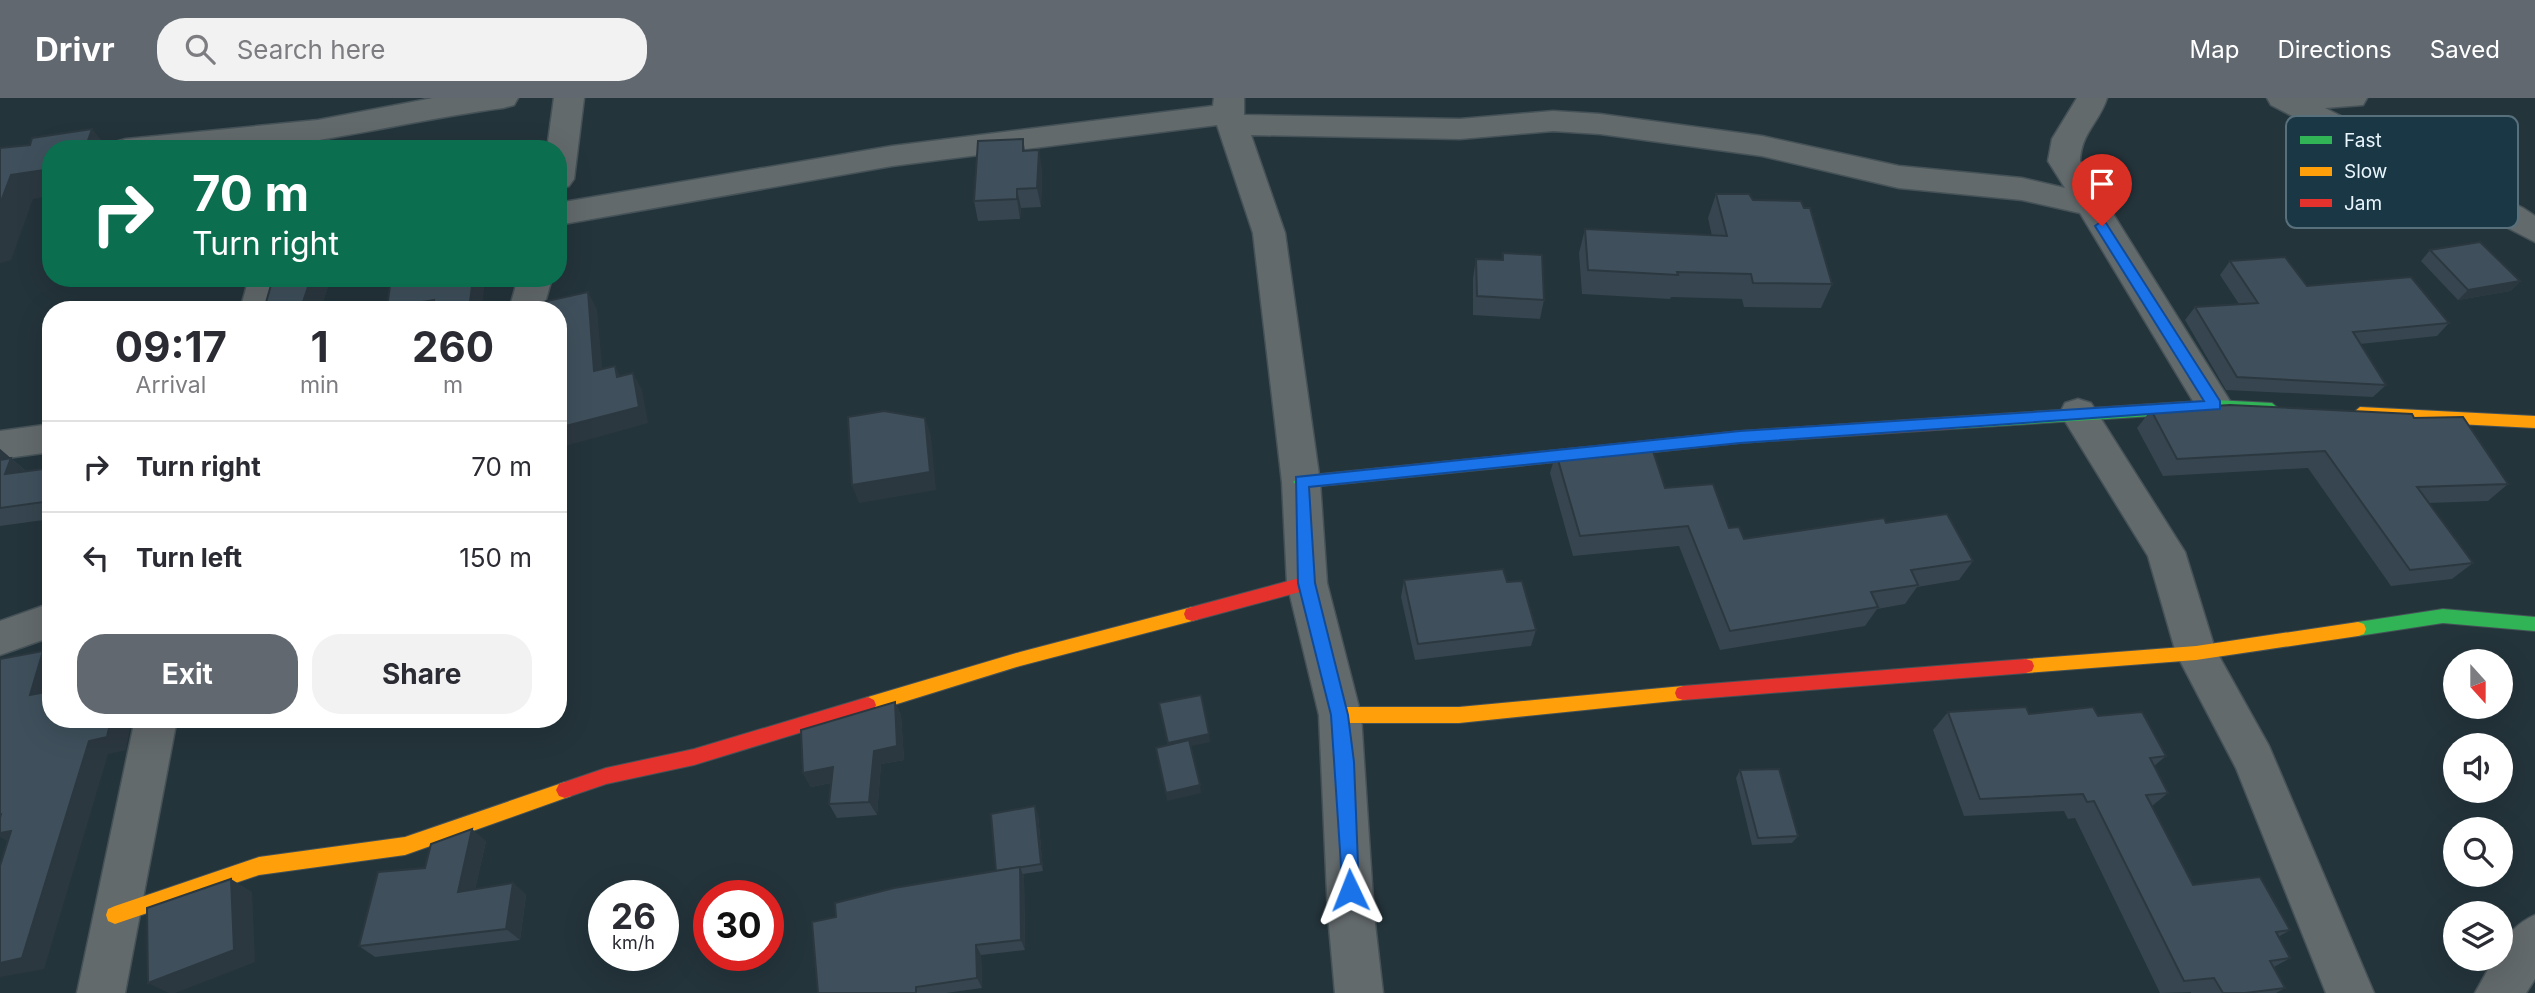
<!DOCTYPE html>
<html lang="en">
<head>
<meta charset="utf-8">
<style>
	:root { --surface:#fff; --page:#f2f2f3; --text:#2b2b33; --muted:#7c7c81; --line:#e1e1e2; --accent:#61686f }
	body { margin:0; font-family:Inter,sans-serif; background:var(--page); color:var(--text); height:100vh; display:flex; flex-direction:column; font-size:26px; white-space:nowrap }
	* { box-sizing:border-box; margin:0 }
	p { font-size:23px; color:var(--muted) }
	.icon { flex:none; width:38px; height:38px; fill:none; stroke:currentColor; stroke-width:2; stroke-linecap:round; stroke-linejoin:round }
	.map { position:relative; flex:1; overflow:hidden }
	.side { position:absolute; left:42px; top:203px; width:525px; height:427px; display:flex; flex-direction:column; background:var(--surface); border-radius:28px; box-shadow:0 7px 28px #0002 }
	.side>* { flex:none }
	.guide { position:absolute; left:42px; top:42px; width:525px; height:147px; border-radius:28px; box-shadow:0 7px 28px #0002; background:#0b6e4f; color:#fff; overflow:hidden }
	.needle { width:46px; rotate:159deg }
	.fabs { position:absolute; left:2443px; top:551px; display:grid; gap:14px }
	.fabs a { display:grid; place-items:center; width:70px; height:70px; border-radius:50%; background:var(--surface); box-shadow:0 7px 28px #0002; font-size:35px }
	.speed { position:absolute; left:588px; top:782px; display:flex; gap:14px; font-size:35px; font-weight:700; text-align:center }
	.speed>* { display:grid; place-content:center; width:91px; height:91px; border-radius:50%; background:var(--surface); box-shadow:0 7px 28px #0002; line-height:1 }
	.speed small { font-size:18px; font-weight:400 }
	.speed .limit { border:10px solid #d22; background:#fff; color:#111 }
	.pin { position:absolute; display:grid; place-items:center; width:60px; height:60px; color:#fff; margin:-72px -30px; border-radius:50% 50% 50% 0; rotate:-45deg; box-shadow:0 0 7px #0007 }
	.pin .icon { rotate:45deg }
	.me { position:absolute; width:77px; margin:-38px; rotate:358deg; stroke-linejoin:round; filter:drop-shadow(0 0 5px #0008) }
	.turn { display:flex; align-items:center; gap:24px; height:147px; padding:0 35px; font-size:32px }
	.turn .icon { width:91px; height:91px; stroke-width:2.5 }
	.turn b { display:block; font-size:49px; line-height:60px }
	.eta { display:flex; justify-content:space-evenly; align-items:center; height:119px; text-align:center }
	.eta b { font-size:42px; font-weight:700; line-height:49px }
	.action { display:flex; gap:14px; margin-top:auto; padding:14px 35px }
	.action a { flex:1; height:80px; border-radius:28px; background:var(--accent); color:#fff; font-size:28px; font-weight:700; line-height:80px; text-align:center }
	.action a+a { background:var(--page); color:var(--text) }
	ul { padding:0; list-style:none }
	li { display:flex; align-items:center; gap:21px; height:91px; padding:0 35px; border-top:2px solid var(--line) }
	li div { flex:1 }
	li b { display:block; font-size:26px }
	li em { font-style:normal }
	header { display:flex; align-items:center; gap:42px; box-sizing:border-box; height:98px; padding:0 35px; background:var(--accent); color:#fff }
	header strong { font-size:33px }
	nav { display:flex; gap:38px; margin-inline-start:auto; font-size:24px }
	.search { width:490px; height:63px; background:var(--page); display:flex; align-items:center; gap:18px; box-sizing:border-box; padding:0 24px; border-radius:28px; color:var(--muted); font-size:26px }
	.map>svg:first-child { display:block }
	.lines { fill:none; stroke-linecap:round; stroke-linejoin:round }
	.street-casing { stroke:#455258; stroke-width:3 }
	.fast-casing { stroke:#455258; stroke-width:2 }
	.slow-casing { stroke:#455258; stroke-width:2 }
	.jam-casing { stroke:#455258; stroke-width:2 }
	.street { fill:#636a6c; fill-rule:evenodd }
	.fast { fill:#30b455; fill-rule:evenodd }
	.slow { fill:#ff9f0a; fill-rule:evenodd }
	.jam { fill:#e5322d; fill-rule:evenodd }
	.wall { fill:#36454f }
	.shaded-wall { fill:#2c3840 }
	.building { fill:#3f505c; stroke:#2c3840; stroke-width:2 }
	.route { fill:#1a73e8; stroke:#114b97; stroke-width:2 }
	.key { fill:#1a3745; stroke:#58707c; stroke-width:2 }
	.key-label { font-size:19px; fill:#e9f6fd }
</style>
</head>
<body>
<header>
<strong>Drivr</strong>
<div class="search"><svg class="icon" aria-label="search" viewBox="0 0 24 24"><circle cx="10" cy="10" r="6"/><path d="M15 15l6 6"/></svg>Search here</div>
<nav><a>Map</a><a>Directions</a><a>Saved</a></nav>
</header>
<div class="map">
<svg width="2535" height="895" viewBox="0 0 2535 895">
	<rect width="100%" height="100%" fill="#24343b"/>
	<g class="lines">
		<g class="street-casing">
			<g id="street">
				<path d="M433,0H518L514,7L503,10C441,18 380,32 319,42C250,53 180,51 111,51L115,44L126,41L318,22Z"/>
				<polygon points="554,0 584,0 574,81 569,88 558,91 558,51 547,51"/>
				<path d="M1214,0H1244V17L1460,21L1553,13L1600,16L1762,38L1899,68L2022,80L2065,90L2048,63L2052,41L2077,0H2107C2099,25 2081,35 2080,63L2233,308L2228,318L2215,322L2202,318L2080,115L2022,102L1899,90L1762,58L1600,36L1553,33L1460,41L1251,37L1285,135L1320,384L1327,485L1361,617L1374,817L1383,895H1335L1328,817L1319,617L1287,485L1282,384L1253,135L1217,27L892,68L558,127V105L892,48L1213,8Z"/>
				<polygon points="2267,0 2367,0 2363,7 2325,10 2523,110 2535,118 2535,144 2271,7"/>
				<polygon points="249,180 283,180 274,212 240,212"/>
				<polygon points="518,180 552,180 543,212 509,212"/>
				<polygon points="2078,301 2091,305 2185,454 2215,551 2269,648 2374,895 2326,895 2236,670 2176,555 2148,458 2060,315 2065,305"/>
				<polygon points="51,326 51,354 0,361 0,333"/>
				<polygon points="51,505 51,539 0,557 0,523"/>
				<polygon points="135,621 177,621 125,895 77,895"/>
				<path d="M2535,817V881L2526,895H2475L2494,861H2501C2501,840 2517,825 2535,817Z"/>
			</g>
		</g>
		<g class="fast-casing">
			<g id="fast">
				<polygon points="2215,302 2272,305 2279,311 2272,317 2215,314 1951,331 1944,325 1951,319"/>
				<polygon points="1616,346 1624,352 1616,358 1301,390 1293,384 1301,378"/>
				<polygon points="2443,511 2535,519 2535,533 2443,525 2358,538 2352,536 2350,531 2352,526 2358,524"/>
			</g>
		</g>
		<g class="slow-casing">
			<g id="slow">
				<polygon points="2360,309 2535,318 2535,330 2360,321 2353,315"/>
				<polygon points="1192,509 1198,511 1200,516 1198,521 1192,523 1020,568 868,615 862,612 860,607 862,602 868,599 1020,554"/>
				<polygon points="2358,524 2364,526 2366,531 2364,536 2358,538 2196,562 2026,575 2020,573 2018,568 2020,563 2026,561 2196,548"/>
				<polygon points="1683,588 1689,590 1691,595 1689,600 1683,602 1459,625 1340,625 1334,622 1331,617 1334,612 1340,609 1459,609"/>
				<polygon points="565,684 571,686 574,692 571,698 405,757 259,777 115,826 108,823 106,817 108,811 115,808 259,759 405,739"/>
			</g>
		</g>
		<g class="jam-casing">
			<g id="jam">
				<polygon points="1951,319 1958,325 1951,331 1740,345 1616,358 1608,352 1616,346 1740,333"/>
				<polygon points="1307,478 1313,480 1315,485 1313,490 1307,492 1192,523 1186,521 1184,516 1186,511 1192,509"/>
				<polygon points="2026,561 2032,563 2034,568 2032,573 2026,575 1683,602 1677,600 1675,595 1677,590 1683,588"/>
				<polygon points="868,599 874,602 876,607 874,612 694,667 606,686 565,700 559,698 556,692 559,686 606,670 694,651"/>
			</g>
		</g>
		<use href="#street" class="street"/>
		<use href="#fast" class="fast"/>
		<use href="#slow" class="slow"/>
		<use href="#jam" class="jam"/>
	</g>
	<g class="wall">
		<polygon points="1023,41 1025,52 1042,71 1041,109 1021,110 1020,121 978,123 974,103"/>
		<polygon points="1716,96 1753,102 1832,186 1821,210 1744,209 1742,201 1671,199 1670,201 1582,196 1579,155 1585,131 1712,138 1708,120"/>
		<polygon points="2430,152 2520,183 2510,193 2458,202 2421,163"/>
		<polygon points="1503,155 1544,202 1540,221 1473,217 1473,180 1476,161 1502,162"/>
		<polygon points="2230,163 2307,188 2449,225 2437,238 2360,246 2386,287 2373,299 2226,292 2185,222 2195,209 2239,206 2220,177"/>
		<polygon points="273,180 331,180 320,212 268,212 265,208"/>
		<polygon points="2151,312 2414,320 2508,386 2488,403 2428,405 2473,465 2452,481 2391,488 2308,370 2163,378 2137,330"/>
		<polygon points="0,351 26,373 51,370 51,421 0,428"/>
		<polygon points="1636,352 1665,390 1744,441 1886,425 1973,463 1959,482 1917,489 1905,506 1877,511 1865,528 1720,552 1679,448 1573,458 1550,375 1556,355"/>
		<polygon points="1404,482 1507,484 1536,532 1531,548 1415,562 1401,499"/>
		<polygon points="895,604 901,618 904,662 881,666 877,717 837,720 829,706 831,685 811,689 803,675"/>
		<polygon points="1948,614 2098,618 2166,658 2154,668 2168,695 2152,708 2193,787 2290,832 2278,839 2290,860 2274,869 2285,890 2276,895 2191,895 2191,894 2160,895 2075,720 2068,721 2064,713 1964,718 1933,632"/>
		<polygon points="1740,672 1798,738 1792,745 1752,747 1736,680"/>
		<polygon points="1038,716 1043,773 1023,776 1024,780 1025,852 981,857 982,890 946,895 818,895 836,819 996,773"/>
		<polygon points="486,743 475,791 513,785 526,797 520,842 375,859 359,848 425,770"/>
	</g>
	<g class="shaded-wall">
		<polygon points="92,31 109,51 85,51"/>
		<polygon points="1039,52 1042,71 1041,109 1037,90"/>
		<polygon points="51,71 51,98 33,101 11,162 0,165 0,106 11,77"/>
		<polygon points="1017,91 1021,110 1020,121 1017,101"/>
		<polygon points="311,180 331,180 320,212 310,212 303,204"/>
		<polygon points="473,180 485,180 482,212 469,212"/>
		<polygon points="2520,183 2510,193 2458,202 2468,192"/>
		<polygon points="588,194 597,212 604,290 594,273"/>
		<polygon points="434,202 440,212 388,212 387,210"/>
		<polygon points="615,268 624,285 617,279"/>
		<polygon points="633,275 642,292 648,325 558,350 558,330"/>
		<polygon points="925,320 931,338 936,392 859,405 852,387"/>
		<polygon points="0,351 29,376 5,376 0,369"/>
		<polygon points="43,553 51,559 51,605 30,597"/>
		<polygon points="895,604 901,618 904,662 881,666 877,717 869,704 874,653"/>
		<polygon points="111,621 132,621 126,652 108,656 44,871 0,879 0,865 89,643"/>
		<polygon points="1209,636 1210,644 1169,653 1168,645"/>
		<polygon points="833,669 840,683 811,689 803,675"/>
		<polygon points="1200,687 1201,695 1167,703 1166,695"/>
		<polygon points="1035,708 1038,716 1043,773 1041,766"/>
		<polygon points="472,731 486,743 472,805 458,794"/>
		<polygon points="11,733 16,748 0,739 0,735"/>
		<polygon points="1020,769 1024,780 1025,852 1021,842"/>
		<polygon points="231,781 252,794 255,864 175,895 169,895 148,885"/>
		<polygon points="513,785 526,797 520,842 506,831"/>
		<polygon points="976,847 981,857 982,890 977,880"/>
	</g>
	<g class="building">
		<polygon points="92,31 85,51 51,51 51,71 11,77 0,106 0,50 30,47 32,40"/>
		<polygon points="1023,41 1023,53 1039,52 1037,90 1017,91 1017,101 974,103 978,43"/>
		<polygon points="1716,96 1749,96 1753,102 1801,103 1804,110 1810,110 1832,186 1753,185 1751,176 1677,174 1678,177 1588,172 1585,131 1727,138"/>
		<polygon points="2480,144 2520,183 2468,192 2430,152"/>
		<polygon points="1503,155 1542,157 1544,202 1477,198 1476,161 1503,162"/>
		<polygon points="2285,159 2307,188 2411,179 2449,225 2353,234 2386,287 2237,279 2195,209 2258,205 2230,163"/>
		<polygon points="273,180 311,180 303,204 265,208"/>
		<polygon points="391,180 473,180 469,212 432,212 434,202 387,210"/>
		<polygon points="588,194 594,273 615,268 617,279 633,275 639,309 558,330 558,212 538,212 538,205"/>
		<polygon points="2230,307 2412,316 2414,320 2463,319 2508,386 2417,389 2473,465 2410,472 2325,353 2177,361 2151,312"/>
		<polygon points="884,313 925,320 930,374 852,387 848,319"/>
		<polygon points="1634,347 1636,352 1652,350 1665,390 1713,386 1729,430 1739,429 1744,441 1884,420 1886,425 1947,416 1973,463 1911,472 1918,487 1871,494 1878,509 1730,533 1688,428 1580,438 1556,355"/>
		<polygon points="11,360 5,376 51,370 51,403 0,410 0,362"/>
		<polygon points="1503,471 1507,484 1522,483 1536,532 1418,546 1404,482"/>
		<polygon points="43,553 30,597 51,593 51,621 111,621 107,639 89,643 22,860 0,865 0,768 11,733 0,735 0,720 1,716 0,716 0,561"/>
		<polygon points="1201,597 1209,636 1168,645 1159,605"/>
		<polygon points="895,604 897,648 874,653 869,704 829,706 833,669 803,675 801,632"/>
		<polygon points="2026,609 2029,616 2093,609 2098,618 2142,614 2166,658 2150,660 2168,695 2146,697 2193,787 2260,779 2290,832 2276,834 2290,860 2270,863 2285,890 2245,895 2223,895 2214,880 2184,883 2094,703 2087,704 2083,696 1980,701 1948,614"/>
		<polygon points="1189,642 1200,687 1166,695 1156,650"/>
		<polygon points="1779,671 1798,738 1758,740 1740,672"/>
		<polygon points="1035,708 1041,766 996,773 991,716"/>
		<polygon points="472,731 458,794 513,785 506,831 359,848 378,774 425,770 431,746"/>
		<polygon points="1020,769 1021,842 976,847 977,880 916,889 916,895 818,895 812,824 836,819 835,805 894,790"/>
		<polygon points="231,781 234,852 148,885 147,810"/>
	</g>
	<polygon class="route" points="2102,123 2106,125 2220,303 2220,311 1740,345 1309,389 1315,485 1348,617 1354,664 1359,792 1357,798 1350,801 1343,798 1331,617 1298,485 1296,379 1740,333 2204,303 2095,128"/>
	<rect x="2286" y="18" width="232" height="112" rx="10" class="key"/>
	<rect x="2300" y="38" width="32" height="8" fill="#30b455"/>
	<rect x="2300" y="69" width="32" height="9" fill="#ff9f0a"/>
	<rect x="2300" y="101" width="32" height="8" fill="#e5322d"/>
	<g class="key-label">
		<text x="2344" y="49">Fast</text>
		<text x="2344" y="80">Slow</text>
		<text x="2344" y="112">Jam</text>
	</g>
</svg>
<div class="fabs">
<a><svg class="needle" viewBox="-14 -14 28 28"><path d="M0-13l5 13h-10z" fill="#e53935"/><path d="M0 13l5-13h-10z" fill="#7c7c81"/></svg></a>
<a><svg class="icon" aria-label="sound" viewBox="0 0 24 24"><path d="M4 9h4l5-4v14l-5-4H4zM17 9q2 3 0 6"/></svg></a>
<a><svg class="icon" aria-label="search" viewBox="0 0 24 24"><circle cx="10" cy="10" r="6"/><path d="M15 15l6 6"/></svg></a>
<a><svg class="icon" aria-label="layers" viewBox="0 0 24 24"><path d="M12 4l9 5-9 5-9-5zM3 14l9 5 9-5"/></svg></a>
</div>
<div class="speed"><div>26<small>km/h</small></div><div class="limit">30</div></div>
<div class="pin" style="left:2102px;top:128px;background:#d93025"><svg class="icon" aria-label="arrive" viewBox="0 0 24 24"><path d="M6 21V4h12l-3 4 3 4H6"/></svg></div>
<svg class="me" style="left:1350px;top:792px" viewBox="-20 -20 40 40"><path d="M0-17L14 15 0 8-14 15z" fill="#1a73e8" stroke="#fff" stroke-width="4"/></svg>
<div class="guide">
<div class="turn"><svg class="icon" aria-label="right" viewBox="0 0 24 24"><path d="M7 20v-9h11M14 6l5 5-5 5"/></svg><div><b>70 m</b>Turn right</div></div>
</div>
<section class="side">
<div class="eta">
<div><b>09:17</b><p>Arrival</p></div>
<div><b>1</b><p>min</p></div>
<div><b>260</b><p>m</p></div>
</div>
<ul>
<li><svg class="icon" aria-label="right" viewBox="0 0 24 24"><path d="M7 20v-9h11M14 6l5 5-5 5"/></svg><div><b>Turn right</b></div><em>70 m</em></li>
<li><svg class="icon" aria-label="left" viewBox="0 0 24 24"><path d="M17 20v-9H6M10 6l-5 5 5 5"/></svg><div><b>Turn left</b></div><em>150 m</em></li>
</ul>
<div class="action"><a>Exit</a><a>Share</a></div>
</section>
</div>
</body>
</html>
